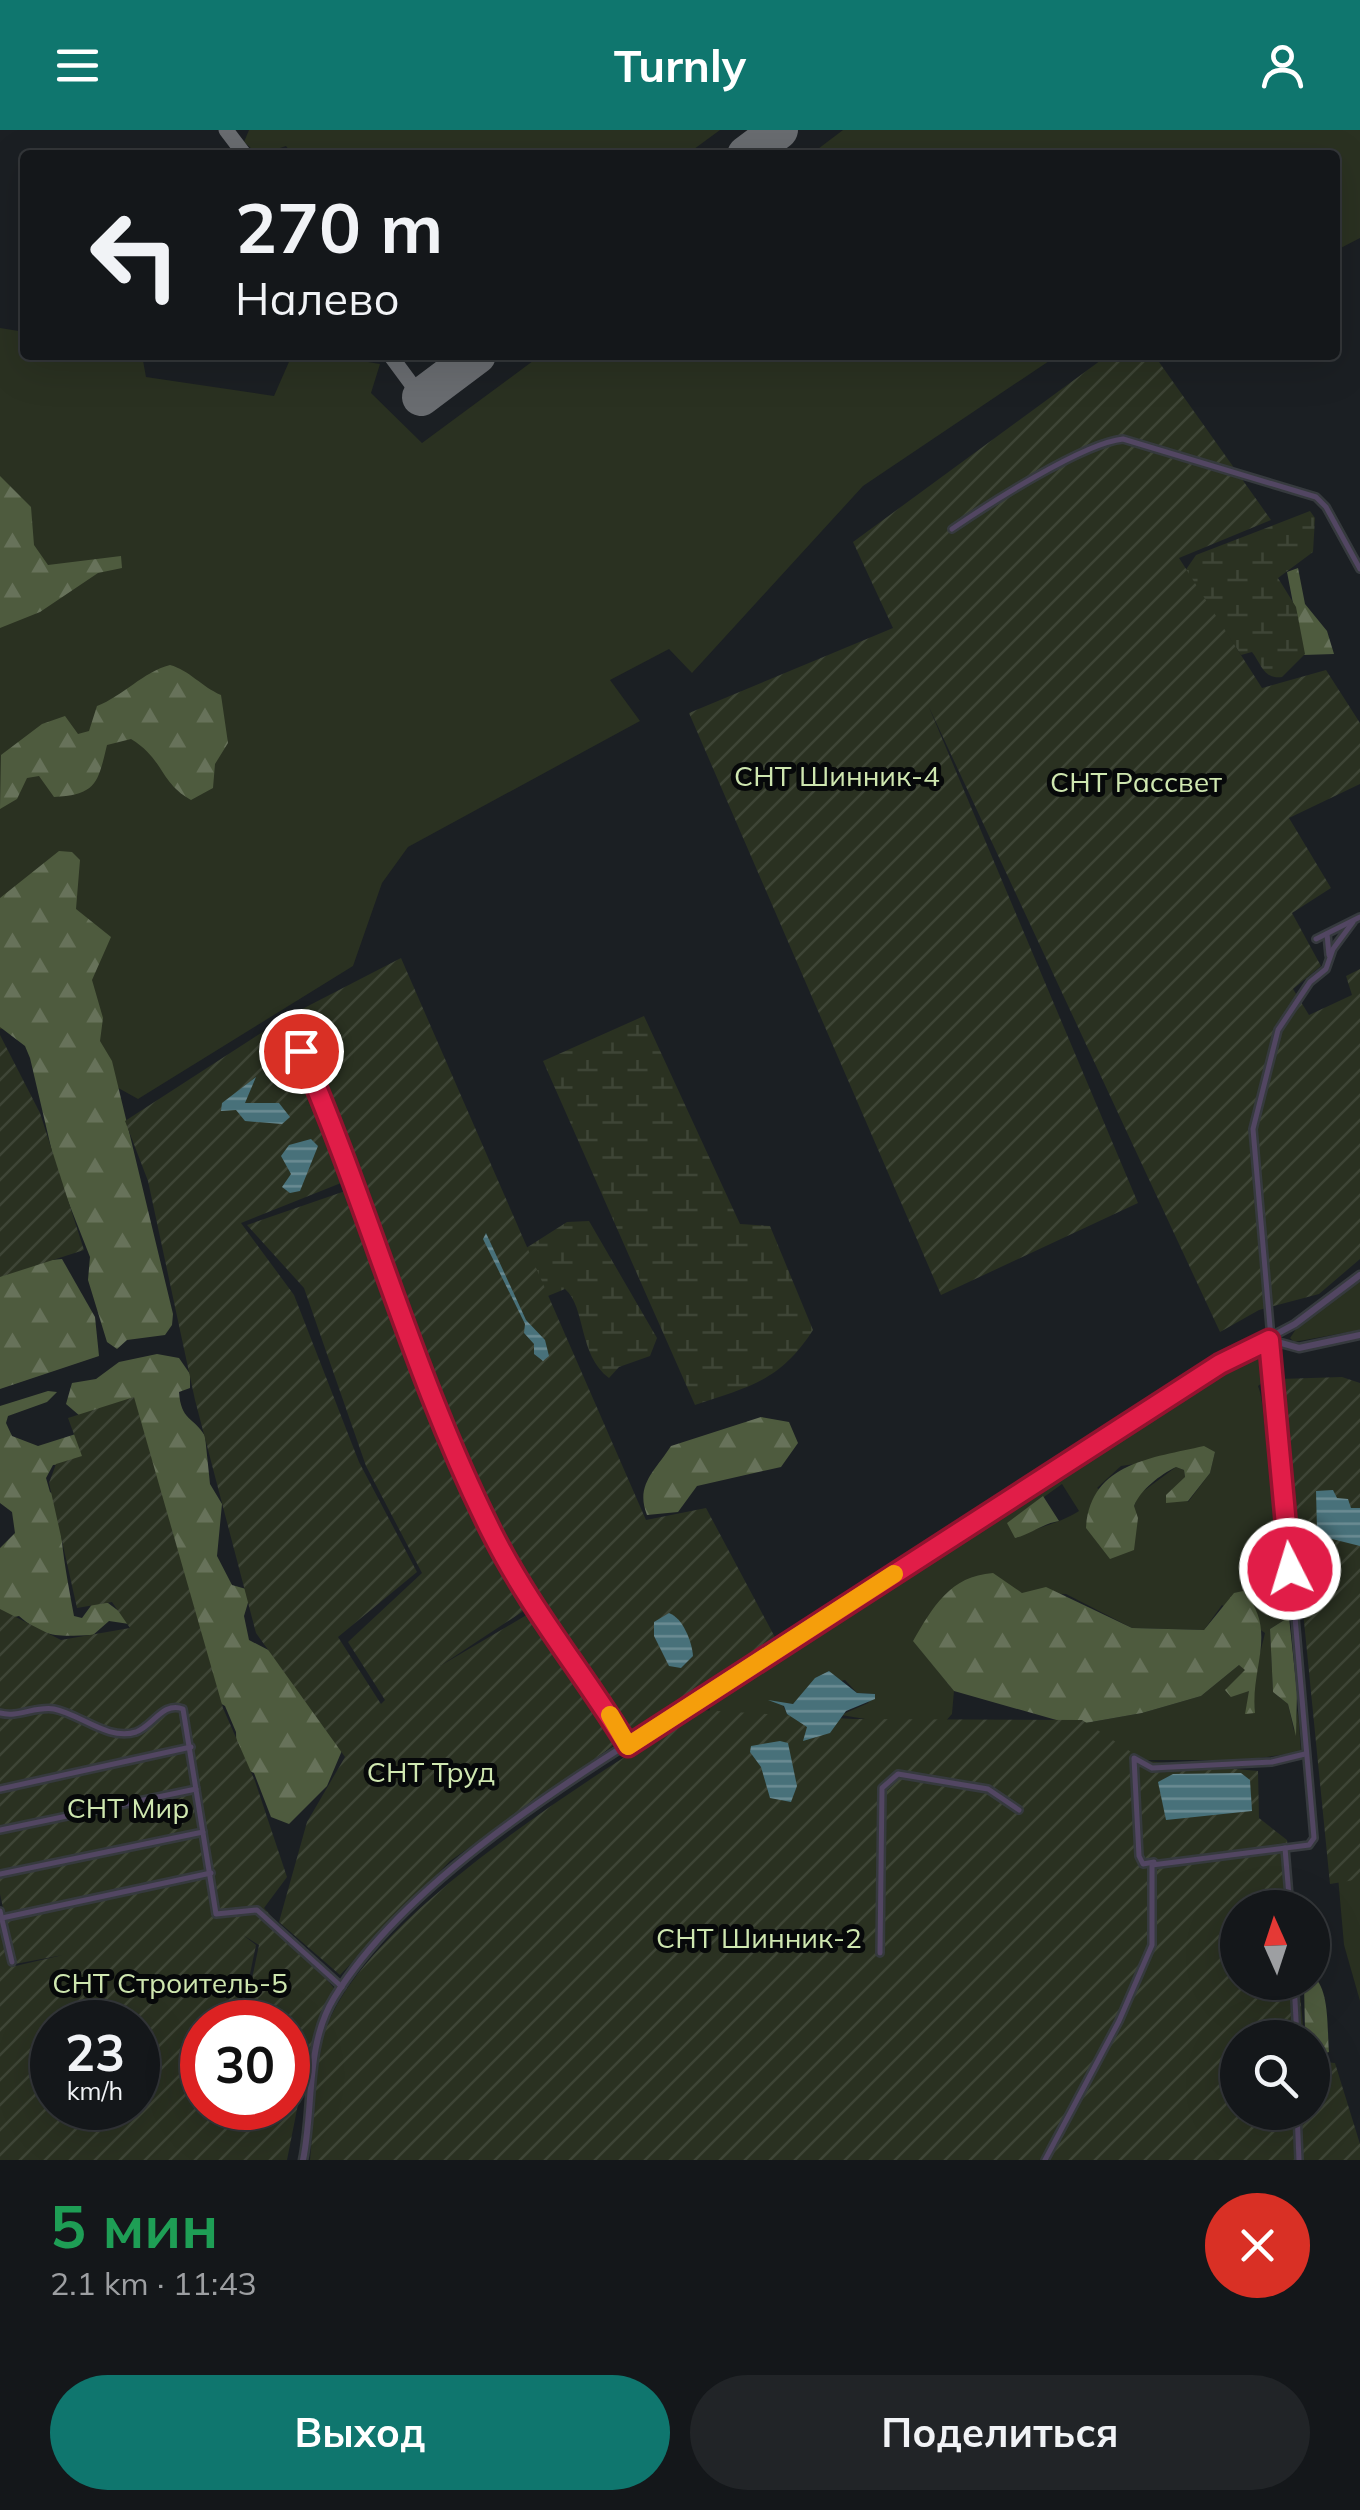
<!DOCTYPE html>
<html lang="ru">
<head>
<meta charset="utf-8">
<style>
	:root { --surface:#14171a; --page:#212427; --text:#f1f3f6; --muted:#9d9fa2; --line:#333639; --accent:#0f766e }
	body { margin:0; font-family:Mulish,sans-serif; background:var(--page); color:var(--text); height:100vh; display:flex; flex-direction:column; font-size:38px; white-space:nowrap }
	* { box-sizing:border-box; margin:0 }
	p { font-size:32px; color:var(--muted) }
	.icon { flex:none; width:55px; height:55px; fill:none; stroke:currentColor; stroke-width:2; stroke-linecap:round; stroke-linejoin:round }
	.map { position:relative; height:2030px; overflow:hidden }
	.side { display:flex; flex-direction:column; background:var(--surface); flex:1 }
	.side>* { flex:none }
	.guide { position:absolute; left:20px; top:20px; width:1320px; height:210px; border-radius:10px; box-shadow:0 10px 40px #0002,0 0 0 2px var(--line); background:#14171a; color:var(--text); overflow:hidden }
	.needle { width:65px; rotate:357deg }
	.buttons { position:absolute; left:1220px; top:1760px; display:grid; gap:20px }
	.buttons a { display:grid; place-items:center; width:110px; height:110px; border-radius:50%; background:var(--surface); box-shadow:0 10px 40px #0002,0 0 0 2px var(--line); font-size:50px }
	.speed { position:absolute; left:30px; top:1870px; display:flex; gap:20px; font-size:50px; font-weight:700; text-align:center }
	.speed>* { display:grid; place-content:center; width:130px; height:130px; border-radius:50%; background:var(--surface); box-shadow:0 10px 40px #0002,0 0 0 2px var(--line); line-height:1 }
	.speed small { font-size:25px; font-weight:400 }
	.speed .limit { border:15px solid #d22; background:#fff; color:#111 }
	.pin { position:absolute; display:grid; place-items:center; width:85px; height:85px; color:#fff; margin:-42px; border:5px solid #fff; border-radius:50%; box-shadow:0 2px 10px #0007 }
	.me { position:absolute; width:110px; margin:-55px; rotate:355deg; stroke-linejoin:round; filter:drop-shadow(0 0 8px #0008) }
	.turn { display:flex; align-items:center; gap:35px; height:210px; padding:0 50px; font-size:45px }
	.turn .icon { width:130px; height:130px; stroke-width:2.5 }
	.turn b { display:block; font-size:70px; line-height:85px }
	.round { display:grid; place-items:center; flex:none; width:105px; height:105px; border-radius:52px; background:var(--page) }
	.overview { display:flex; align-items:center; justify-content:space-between; height:170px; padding:0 50px }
	h1 { font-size:60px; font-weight:700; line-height:75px; color:#1e9e55 }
	.action { display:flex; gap:20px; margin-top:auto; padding:20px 50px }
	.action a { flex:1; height:115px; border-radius:60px; background:var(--accent); color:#fff; font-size:40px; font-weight:700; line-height:115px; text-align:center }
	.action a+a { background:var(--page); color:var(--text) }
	header { display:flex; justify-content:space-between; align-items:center; height:130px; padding:0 50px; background:var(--accent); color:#fff; font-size:45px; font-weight:700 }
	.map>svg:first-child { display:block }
	.green { fill:#2a3121; fill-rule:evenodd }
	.forest { fill:url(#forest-firs) }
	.wetland { fill:url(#wetland-marsh) }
	.garden { fill:url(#garden-furrows); fill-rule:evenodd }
	.water { fill:url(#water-rules) }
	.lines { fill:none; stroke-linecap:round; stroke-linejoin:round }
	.taxiway { stroke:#696c70; stroke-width:15 }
	.runway { stroke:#696c70; stroke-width:38 }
	.minor-casing { stroke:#363a3e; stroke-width:10 }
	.tertiary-casing { stroke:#363a3e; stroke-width:11 }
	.minor { stroke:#524662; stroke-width:5 }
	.tertiary { stroke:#524662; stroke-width:6 }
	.route-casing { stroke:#92132f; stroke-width:25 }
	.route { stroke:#e11d48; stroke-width:18 }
	.slow { stroke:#f59e0b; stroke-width:18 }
	.labels { text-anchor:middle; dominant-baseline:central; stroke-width:10; stroke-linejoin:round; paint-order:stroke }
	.park-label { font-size:28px; fill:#cfe7b0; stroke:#07090a }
</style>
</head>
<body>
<header><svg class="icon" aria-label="menu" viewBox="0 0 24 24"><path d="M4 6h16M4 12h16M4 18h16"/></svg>Turnly<svg class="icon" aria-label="person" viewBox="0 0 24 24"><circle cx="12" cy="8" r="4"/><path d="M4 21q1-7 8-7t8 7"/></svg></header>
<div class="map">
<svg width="1360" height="2030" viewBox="0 0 1360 2030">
	<defs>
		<pattern id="forest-firs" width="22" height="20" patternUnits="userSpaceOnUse" patternTransform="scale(2.5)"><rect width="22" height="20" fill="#4e5b3e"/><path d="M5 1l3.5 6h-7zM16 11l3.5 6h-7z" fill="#67725a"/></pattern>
		<pattern id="wetland-marsh" width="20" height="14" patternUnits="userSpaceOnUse" patternTransform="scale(2.5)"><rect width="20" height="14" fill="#2a3121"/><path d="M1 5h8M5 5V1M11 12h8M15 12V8" fill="none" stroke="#3e4536"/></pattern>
		<pattern id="garden-furrows" width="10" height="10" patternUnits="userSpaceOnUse" patternTransform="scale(2.5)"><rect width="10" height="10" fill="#2a3121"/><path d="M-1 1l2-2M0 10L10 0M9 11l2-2" fill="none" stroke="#3e4536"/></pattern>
		<pattern id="water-rules" width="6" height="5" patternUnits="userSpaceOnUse" patternTransform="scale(2.5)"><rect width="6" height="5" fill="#48717a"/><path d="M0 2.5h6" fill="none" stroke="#6b8c93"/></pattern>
	</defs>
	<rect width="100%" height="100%" fill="#1b1f23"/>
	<g class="green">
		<polygon points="249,0 720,0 686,25 293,25 286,16 259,25 244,12"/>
		<polygon points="843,0 1360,0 1360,108 1335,121 1335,25 810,25"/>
		<polygon points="0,198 25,202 25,225 142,225 146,247 274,266 292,225 326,225 380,234 371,263 422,313 541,225 1058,225 863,356 692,543 669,519 610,550 640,591 408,717 382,753 353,836 138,969 9,897 0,899"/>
		<polygon points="1360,1150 1360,1200 1294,1212 1290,1208 1296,1199"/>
		<path d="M1259,1221L1266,1229L1269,1248L1258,1256C1266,1275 1261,1314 1276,1326L1289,1487L1270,1499L1273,1562L1288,1574L1294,1601L1298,1580L1301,1622L1245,1630H1129L1074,1595L1142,1583L1201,1566L1239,1535L1246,1536L1250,1561L1245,1584L1265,1503L1222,1475L1204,1500L1132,1498L1066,1464L1022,1463L1007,1456L913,1510L954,1561L952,1584L937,1601L841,1585L868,1573L875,1564L857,1563L845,1550L807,1559L793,1574L782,1573L787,1584L807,1597L708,1587L712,1569L721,1563L1211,1247ZM1215,1322L1210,1343L1188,1372L1184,1340L1176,1337L1138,1365L1134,1376L1097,1358L1121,1336ZM1062,1354L1079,1381C1059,1394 1038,1396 1016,1408L1008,1393Z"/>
		<polygon points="1360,1738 1360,1871 1344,1815 1338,1747"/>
	</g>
	<g class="forest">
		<polygon points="0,346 31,377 34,415 48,435 121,426 122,438 98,443 40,482 0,498"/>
		<polygon points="1298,438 1305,474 1327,501 1334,524 1303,525 1287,442"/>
		<path d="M170,535C189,540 202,557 221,565L228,613L215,634L213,658L191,670C159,652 165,630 131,609L107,615C98,652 97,665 54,667L39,646L27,648L17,669L0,679L1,625L42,594L65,586L78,604L89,601L97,576C123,566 143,542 170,535Z"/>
		<polygon points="59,721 72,722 80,730 76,779 111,807 92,850 103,888 100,911 112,931 173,1184 172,1195 165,1205 127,1210 117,1219 107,1212 88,1150 90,1127 57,1043 30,928 25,916 0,897 0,768"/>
		<polygon points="62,1129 95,1187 99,1226 0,1259 0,1146 41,1131"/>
		<path d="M157,1224L179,1228L190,1244V1258L179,1262C181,1291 193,1286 205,1306L210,1354L222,1374L217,1426L232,1455L246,1459L250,1466L244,1486L249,1510L276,1524L322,1529L359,1569L357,1585L327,1656L289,1694L271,1687L254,1643L237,1636L236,1602L225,1576L189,1554H182L138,1597L119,1600L57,1577L53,1557L79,1561L104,1551L106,1535L134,1530L147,1522L148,1510L136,1495L109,1491L93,1505C57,1506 46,1509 19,1486L0,1490V1418L15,1403L12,1382L0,1373V1276L48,1261L57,1262L47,1272L8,1286L6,1293L12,1306L38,1316L82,1302L106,1322L109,1336L94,1353L73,1352V1333L53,1335L46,1348L50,1362L60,1370C59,1409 67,1447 74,1486L82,1488L93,1473H108L120,1482L127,1480L156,1455L172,1413L166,1414C155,1407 140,1307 126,1281L113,1276L80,1286L66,1274L72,1253L96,1249L119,1232Z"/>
		<path d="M761,1287L789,1292L798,1313L781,1337L697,1356L678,1382L647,1385C635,1355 655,1341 671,1316Z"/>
		<path d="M1204,1316L1215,1322L1210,1343L1188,1371L1166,1373V1365L1185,1347L1184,1340L1176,1337C1160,1345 1141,1359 1134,1376L1138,1388L1134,1420L1110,1429L1086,1398C1090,1333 1152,1328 1204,1316Z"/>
		<path d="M1043,1366L1059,1391C1041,1394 1032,1404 1015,1408L1007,1393Z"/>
		<path d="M993,1443L1022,1463L1046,1457L1132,1498L1204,1500L1234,1463L1243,1461C1279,1500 1250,1537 1255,1583L1245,1584L1249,1561L1231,1567L1225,1560L1245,1540L1239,1535L1201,1566L1142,1583L1074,1595L954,1561L913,1511C933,1477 950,1446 993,1443Z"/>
		<polygon points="1289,1487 1297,1562 1296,1606 1288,1574 1273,1562 1270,1499"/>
		<path d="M1313,1846C1330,1859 1327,1900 1329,1922L1313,1927L1312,1908L1305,1907V1902L1304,1853L1312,1852Z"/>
	</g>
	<g class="wetland">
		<path d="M1310,381L1315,388L1313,422L1278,448L1296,477L1305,524L1282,547C1263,549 1262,535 1252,522L1241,525L1185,441L1196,425Z"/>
		<path d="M644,886L740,1094L770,1096L813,1200C780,1251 751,1256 695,1275L543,931Z"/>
		<path d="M589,1091L657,1208L650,1226L619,1237L609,1248C578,1225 586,1177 565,1159L543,1168L523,1120L567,1092Z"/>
	</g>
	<g class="garden">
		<polygon points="1108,225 1154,225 1271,390 1179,428 1262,558 1326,540 1360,593 1360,654 1289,688 1331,758 1292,783 1321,836 1293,859 1309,885 1352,865 1346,846 1360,839 1360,1129 1319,1164 1259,1180 1220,1202 928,575 1138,1073 941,1165 689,583 893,498 853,412"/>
		<polygon points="401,828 646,1390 706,1378 777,1511 630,1606 578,1526 531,1476 440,1536 530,1483 620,1611 450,1731 340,1845 279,1792 307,1692 345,1627 256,1503 195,1270 148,1051 125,991 275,894 346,1051 241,1093 294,1165 359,1332 417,1442 338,1507 381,1574 385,1570 348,1512 422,1443 366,1336 304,1158 247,1095 354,1058 279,891"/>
		<polygon points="0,905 40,983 84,1120 0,1147"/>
		<polygon points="1342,1247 1360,1253 1360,1749 1330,1754 1280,1249"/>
		<path d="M134,1267L223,1578L255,1651L287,1747L264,1778L334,1858L300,1964L287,2030H0V1795L11,1837L63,1825L15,1834L0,1764V1479L61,1510L130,1498L112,1472L77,1478L49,1353L56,1334L82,1326L68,1288ZM243,1805L259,1815L243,1892H288V1978H202V1892H240L256,1815ZM52,1892H138V1978H52Z"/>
		<path d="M700,1580L853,1589L1082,1590L1145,1631L1258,1641L1259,1688L1287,1710L1294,1777L1238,1778V1852L1299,1853L1304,1907L1238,1908V1982H1312L1313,1931L1335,1933L1360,2014V2030H310C314,1991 313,1946 323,1908C354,1793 600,1641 700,1580Z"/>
	</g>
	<g class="water">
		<polygon points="256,947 245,973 279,973 290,987 282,994 245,991 236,980 221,981 222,973"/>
		<polygon points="311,1009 318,1016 300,1061 290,1063 282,1057 291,1044 281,1026 289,1015"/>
		<polygon points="486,1103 526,1190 545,1210 549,1226 543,1231 534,1224 534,1214 524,1203 525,1194 483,1109"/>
		<polygon points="1333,1360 1337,1368 1348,1369 1351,1378 1360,1378 1360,1416 1332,1409 1317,1400 1316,1361"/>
		<path d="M669,1483C683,1488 692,1512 693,1526L681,1538L669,1536L654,1506V1492Z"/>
		<polygon points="829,1541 857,1563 875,1564 875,1569 846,1581 830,1603 803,1611 807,1597 787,1584 784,1576 768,1570 793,1574 815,1548"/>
		<polygon points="780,1611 788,1613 797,1656 791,1672 770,1668 761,1637 750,1622 751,1616"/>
		<polygon points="1241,1643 1250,1650 1252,1681 1166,1690 1158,1652 1173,1644"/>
	</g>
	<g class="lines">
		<g class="taxiway">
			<polyline points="226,0 245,25"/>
			<polyline points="390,225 421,267"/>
		</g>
		<g class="runway">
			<polyline points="746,25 779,0"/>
			<polyline points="421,267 477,225"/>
		</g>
		<g class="minor-casing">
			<g id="minor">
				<path d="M952,399C987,375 1083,313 1123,309L1316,367L1326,377L1360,439"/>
				<polyline points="1327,804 1329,825"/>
				<polyline points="1316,809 1360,787"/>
				<path d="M301,921C370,1080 415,1247 492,1403C530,1479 584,1544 627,1616"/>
				<path d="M0,1583C18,1588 35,1576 54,1579C80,1584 108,1611 136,1602C153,1596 163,1571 183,1579L216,1784L257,1780L342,1857"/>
				<polyline points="0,1659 191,1617"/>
				<polyline points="0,1700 196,1659"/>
				<polyline points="1285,1718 1290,1778"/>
				<polyline points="1154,1732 1143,1734 1139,1726 1134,1628 1152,1638 1272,1632 1305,1624"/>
				<polyline points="0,1744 203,1702"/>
				<polyline points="0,1781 12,1832"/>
				<polyline points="2,1788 211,1743"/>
				<polyline points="880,1823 882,1658 898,1644 988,1659 1019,1680"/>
				<polyline points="1294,1852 1297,1908"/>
				<polyline points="1297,1982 1299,2030"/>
				<polyline points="1045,2030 1119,1891 1152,1815 1152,1735 1309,1715 1314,1708 1253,999 1278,900 1310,852 1326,839 1333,819 1353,792"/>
			</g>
		</g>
		<g class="tertiary-casing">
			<g id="tertiary">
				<polyline points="1270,1210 1299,1218 1360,1205"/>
				<path d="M303,2030C314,1978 305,1915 334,1868C418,1731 622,1619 757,1533C911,1433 1065,1334 1220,1234L1295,1194L1360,1145"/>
			</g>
		</g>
		<use href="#minor" class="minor"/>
		<use href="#tertiary" class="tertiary"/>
	</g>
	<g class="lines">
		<g class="route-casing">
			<path id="route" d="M301,921C370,1080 414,1248 492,1403C530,1479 584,1544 628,1616L1220,1234L1269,1210L1290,1439"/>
		</g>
		<use href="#route" class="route"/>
		<polyline class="slow" points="610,1585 628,1616 894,1444"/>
	</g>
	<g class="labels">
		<g class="park-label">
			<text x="837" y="645">СНТ Шинник-4</text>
			<text x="1136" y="651">СНТ Рассвет</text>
			<text x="431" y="1641">СНТ Труд</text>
			<text x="128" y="1677">СНТ Мир</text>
			<text x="759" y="1807">СНТ Шинник-2</text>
			<text x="170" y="1852">СНТ Строитель-5</text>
		</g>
	</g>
</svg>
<div class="buttons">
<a><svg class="needle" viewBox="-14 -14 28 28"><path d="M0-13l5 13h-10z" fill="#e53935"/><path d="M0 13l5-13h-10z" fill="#9d9fa2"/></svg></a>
<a><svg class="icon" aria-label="search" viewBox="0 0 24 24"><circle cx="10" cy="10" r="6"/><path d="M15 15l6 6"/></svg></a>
</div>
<div class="speed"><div>23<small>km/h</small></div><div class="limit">30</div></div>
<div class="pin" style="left:301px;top:921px;background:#d93025"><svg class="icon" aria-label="arrive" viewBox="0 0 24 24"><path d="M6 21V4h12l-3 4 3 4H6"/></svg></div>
<svg class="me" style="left:1290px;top:1439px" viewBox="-20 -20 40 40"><circle r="17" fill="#e11d48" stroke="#fff" stroke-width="3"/><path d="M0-11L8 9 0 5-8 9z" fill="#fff"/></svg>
<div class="guide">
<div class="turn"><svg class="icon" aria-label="left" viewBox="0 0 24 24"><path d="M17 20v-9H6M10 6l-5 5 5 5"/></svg><div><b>270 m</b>Налево</div></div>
</div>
</div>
<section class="side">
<div class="overview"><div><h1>5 мин</h1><p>2.1 km · 11:43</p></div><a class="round" style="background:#d93025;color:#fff"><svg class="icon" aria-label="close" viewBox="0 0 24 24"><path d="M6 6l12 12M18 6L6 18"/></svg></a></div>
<div class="action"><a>Выход</a><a>Поделиться</a></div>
</section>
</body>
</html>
